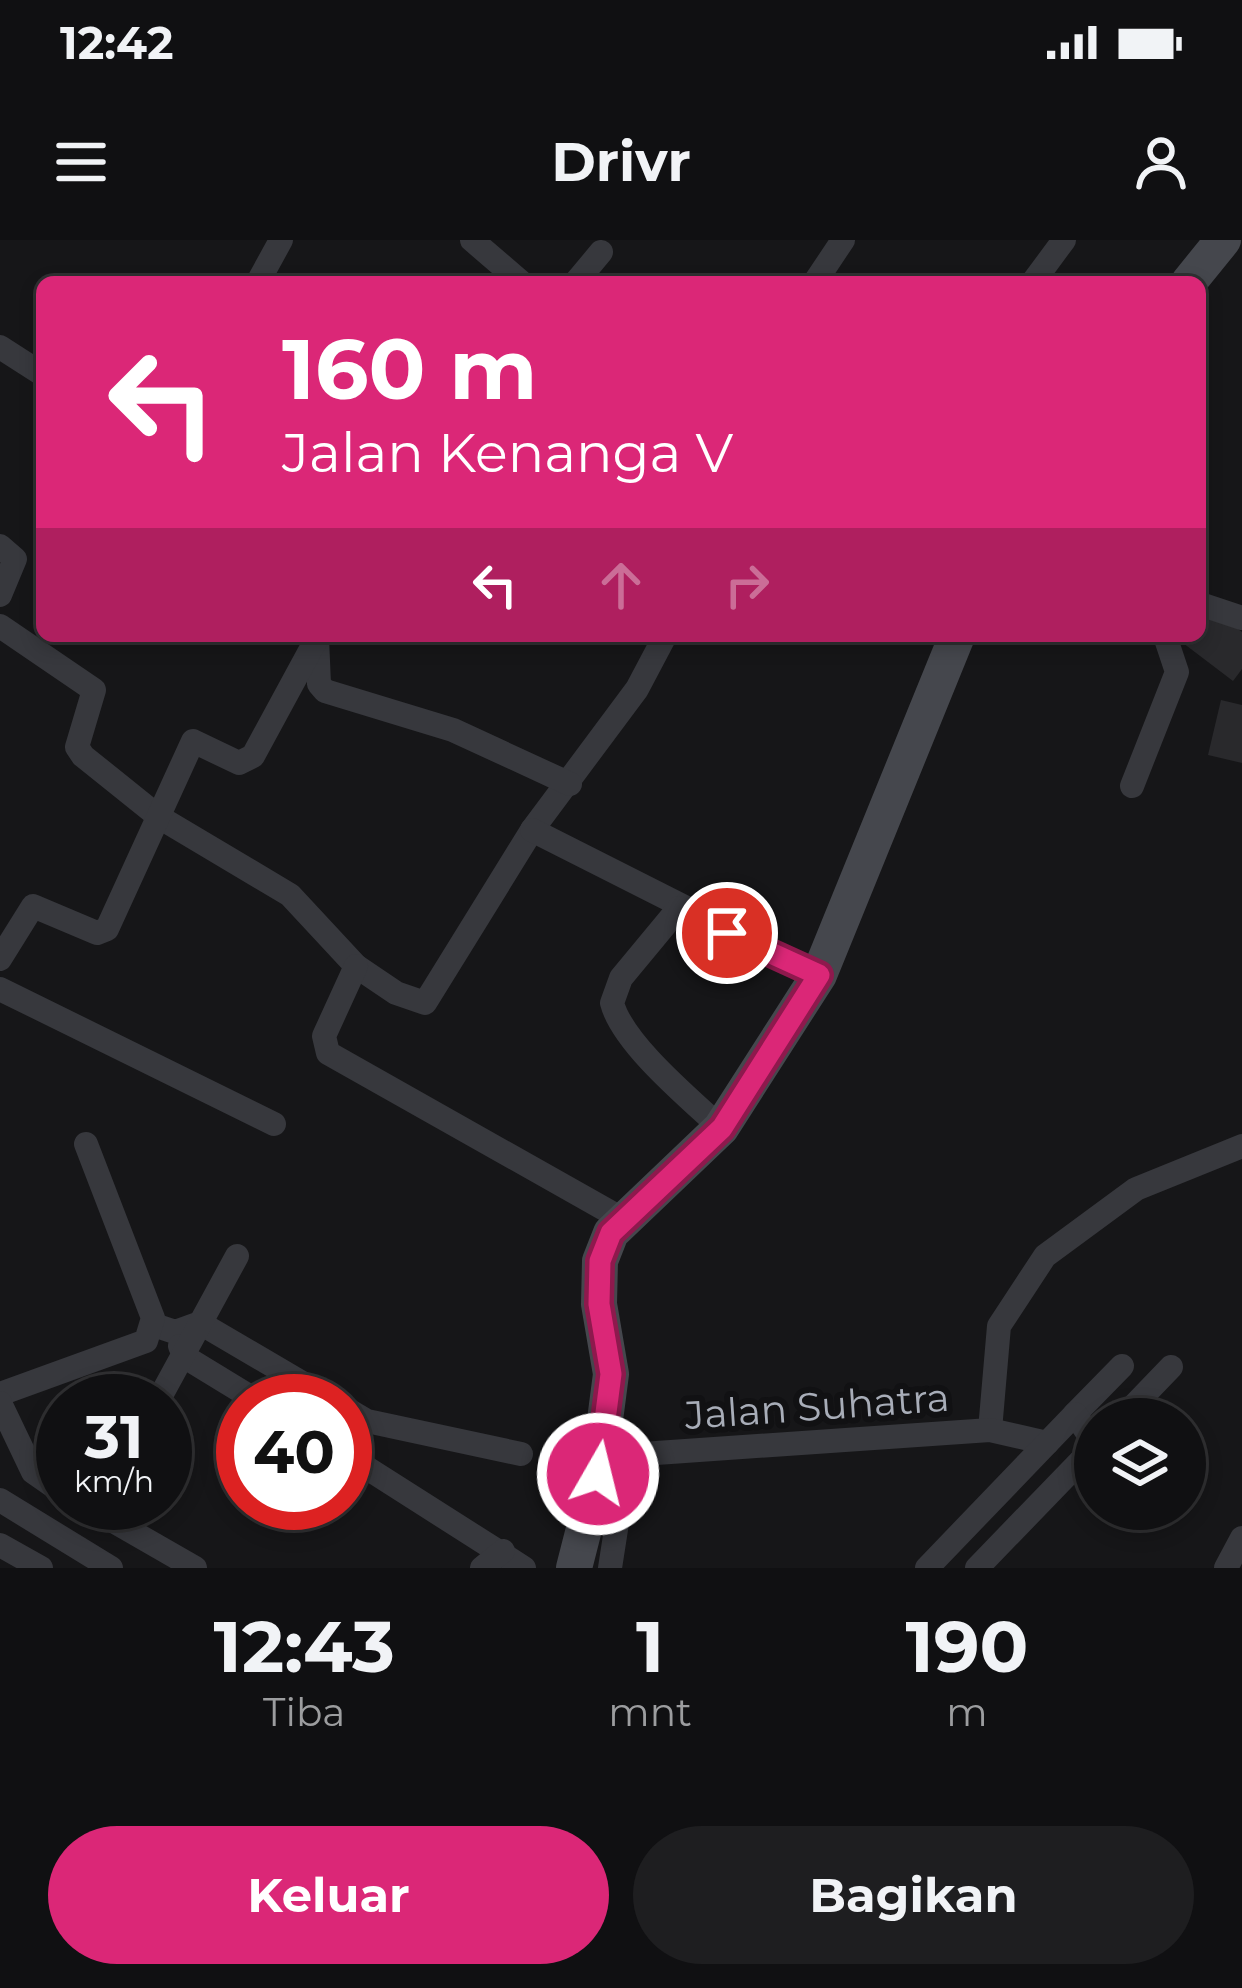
<!DOCTYPE html>
<html lang="id">
<head>
<meta charset="utf-8">
<style>
	:root { --surface:#101012; --page:#1e1e20; --text:#f1f3f6; --muted:#9c9d9f; --line:#303032; --accent:#db2777 }
	body { margin:0; font-family:Montserrat,sans-serif; background:var(--page); color:var(--text); height:100vh; display:flex; flex-direction:column; font-size:45px; white-space:nowrap }
	* { box-sizing:border-box; margin:0 }
	p { font-size:39px; color:var(--muted) }
	.icon { flex:none; width:66px; height:66px; fill:none; stroke:currentColor; stroke-width:2; stroke-linecap:round; stroke-linejoin:round }
	.map { position:relative; height:1328px; overflow:hidden }
	.sheet { display:flex; flex-direction:column; background:var(--surface); flex:1 }
	.sheet>* { flex:none }
	.hud { position:absolute; left:36px; top:36px; width:1170px; height:366px; border-radius:18px; box-shadow:0 6px 18px #0003,0 0 0 3px var(--line); background:#db2777; color:#fff; overflow:hidden }
	.tools { position:absolute; left:1074px; top:1158px; display:grid; gap:24px }
	.tools a { display:grid; place-items:center; width:132px; height:132px; border-radius:50%; background:var(--surface); box-shadow:0 6px 18px #0003,0 0 0 3px var(--line); font-size:60px }
	.speed { position:absolute; left:36px; top:1134px; display:flex; gap:24px; font-size:60px; font-weight:700; text-align:center }
	.speed>* { display:grid; place-content:center; width:156px; height:156px; border-radius:50%; background:var(--surface); box-shadow:0 6px 18px #0003,0 0 0 3px var(--line); line-height:1 }
	.speed small { font-size:30px; font-weight:400 }
	.speed .limit { border:18px solid #d22; background:#fff; color:#111 }
	.pin { position:absolute; display:grid; place-items:center; width:102px; height:102px; color:#fff; margin:-51px; border:6px solid #fff; border-radius:50%; box-shadow:0 3px 12px #0007 }
	.me { position:absolute; width:132px; margin:-66px; rotate:8deg; stroke-linejoin:round; filter:drop-shadow(0 0 9px #0008) }
	.turn { display:flex; align-items:center; gap:42px; height:252px; padding:0 48px; font-size:54px }
	.turn .icon { width:156px; height:156px; stroke-width:2.5 }
	.turn b { display:block; font-size:84px; line-height:102px }
	.lanes { display:flex; align-items:center; height:114px; padding:0 48px; background:#0003; justify-content:center; gap:60px; direction:ltr }
	.lanes .off { opacity:.35 }
	.eta { display:flex; justify-content:space-evenly; align-items:center; height:204px; text-align:center }
	.eta b { font-size:72px; font-weight:700; line-height:84px }
	.cta { display:flex; gap:24px; margin-top:auto; padding:24px 48px }
	.cta a { flex:1; height:138px; border-radius:72px; background:var(--accent); color:#fff; font-size:48px; font-weight:700; line-height:138px; text-align:center }
	.cta a+a { background:var(--page); color:var(--text) }
	.status { display:flex; justify-content:space-between; align-items:center; height:84px; padding:0 60px; background:var(--surface); direction:ltr }
	.status svg { height:33px; fill:currentColor }
	header { display:flex; justify-content:space-between; align-items:center; height:156px; padding:0 48px; background:var(--surface); font-size:54px; font-weight:700 }
	.map>svg:first-child { display:block }
	.building { fill:#29292c }
	.lines { fill:none; stroke-linecap:round; stroke-linejoin:round }
	.street { stroke:#37383d; stroke-width:24 }
	.secondary { stroke:#45474d; stroke-width:36 }
	.route-casing { stroke:#8e194d; stroke-width:30 }
	.route { stroke:#db2777; stroke-width:21 }
	.labels { text-anchor:middle; dominant-baseline:central; stroke-width:12; stroke-linejoin:round; paint-order:stroke }
	.street-label { font-size:39px; fill:#a8adb8; stroke:#111113 }
</style>
</head>
<body>
<div class="status"><b>12:42</b><svg viewBox="0 0 49 12"><path d="M0 12V9h3v3zM5 12V6h3v6zM10 12V3h3v9zM15 12V0h3v12zM26 1h20v11H26zM47 4h2v5h-2z"/></svg></div>
<header><svg class="icon" aria-label="menu" viewBox="0 0 24 24"><path d="M4 6h16M4 12h16M4 18h16"/></svg>Drivr<svg class="icon" aria-label="person" viewBox="0 0 24 24"><circle cx="12" cy="8" r="4"/><path d="M4 21q1-7 8-7t8 7"/></svg></header>
<div class="map">
<svg width="1242" height="1328" viewBox="0 0 1242 1328">
	<rect width="100%" height="100%" fill="#161618"/>
	<g class="building">
		<polygon points="1210,368 1242,392 1242,429 1233,441 1183,403 1188,396 1200,396 1200,381"/>
		<polygon points="1221,460 1242,465 1242,523 1208,515"/>
	</g>
	<g class="lines">
		<g class="street">
			<polyline points="472,0 521,42"/>
			<polyline points="258,42 281,0"/>
			<polyline points="576,42 601,12"/>
			<polyline points="815,42 843,0"/>
			<polyline points="1033,42 1064,0"/>
			<polyline points="0,107 42,134"/>
			<polyline points="0,306 15,319 0,355"/>
			<polyline points="1200,364 1242,378"/>
			<polyline points="0,386 94,450 77,507 83,516 159,577 290,655 356,726 396,753 425,763 532,590 637,449 665,396"/>
			<polyline points="317,398 319,444 325,451 453,490 570,544"/>
			<polyline points="1132,546 1177,432 1165,396"/>
			<polyline points="532,590 819,735"/>
			<path d="M679,668L621,738L612,763C623,804 690,859 721,888"/>
			<polyline points="0,719 33,666 97,693 107,689 193,501 239,523 253,516 317,398"/>
			<polyline points="356,726 324,796 328,813 624,980"/>
			<polyline points="0,749 274,884"/>
			<polyline points="154,1085 175,1092 200,1083 333,1161"/>
			<polyline points="180,1106 185,1117 257,1161"/>
			<polyline points="0,1154 146,1101 153,1078 86,904"/>
			<polyline points="158,1161 237,1016"/>
			<polyline points="0,1163 33,1232 63,1253"/>
			<polyline points="345,1168 367,1181 521,1214"/>
			<polyline points="1075,1174 1122,1126"/>
			<polyline points="1121,1179 1171,1127"/>
			<polyline points="990,1190 999,1086 1045,1016 1136,949 1242,906"/>
			<polyline points="345,1214 524,1328"/>
			<polyline points="0,1260 111,1328"/>
			<polyline points="82,1263 195,1328"/>
			<polyline points="0,1305 41,1328"/>
			<polyline points="482,1328 503,1311"/>
			<polyline points="610,1328 626,1225 642,1214 990,1190 1047,1203"/>
			<polyline points="927,1328 1075,1174 1095,1204"/>
			<polyline points="977,1328 1095,1206"/>
			<polyline points="1226,1328 1242,1298"/>
		</g>
		<g class="secondary">
			<polyline points="1189,42 1223,0"/>
			<polyline points="574,1328 598,1234 611,1134 599,1064 600,1021 611,993 721,888 819,735 957,396"/>
		</g>
	</g>
	<g class="lines">
		<g class="route-casing">
			<polyline id="route" points="598,1234 611,1134 599,1064 600,1021 611,993 722,888 819,735 727,693"/>
		</g>
		<use href="#route" class="route"/>
	</g>
	<g class="labels">
		<g class="street-label">
			<text transform="translate(817 1166) rotate(-4)">Jalan Suhatra</text>
		</g>
	</g>
</svg>
<div class="tools">
<a><svg class="icon" aria-label="layers" viewBox="0 0 24 24"><path d="M12 4l9 5-9 5-9-5zM3 14l9 5 9-5"/></svg></a>
</div>
<div class="speed"><div>31<small>km/h</small></div><div class="limit">40</div></div>
<div class="pin" style="left:727px;top:693px;background:#d93025"><svg class="icon" aria-label="arrive" viewBox="0 0 24 24"><path d="M6 21V4h12l-3 4 3 4H6"/></svg></div>
<svg class="me" style="left:598px;top:1234px" viewBox="-20 -20 40 40"><circle r="17" fill="#db2777" stroke="#fff" stroke-width="3"/><path d="M0-11L8 9 0 5-8 9z" fill="#fff"/></svg>
<div class="hud">
<div class="turn"><svg class="icon" aria-label="left" viewBox="0 0 24 24"><path d="M17 20v-9H6M10 6l-5 5 5 5"/></svg><div><b>160 m</b>Jalan Kenanga V</div></div>
<div class="lanes"><svg class="icon" aria-label="left" viewBox="0 0 24 24"><path d="M17 20v-9H6M10 6l-5 5 5 5"/></svg><svg class="icon off" aria-label="ahead" viewBox="0 0 24 24"><path d="M12 20V5M6 11l6-6 6 6"/></svg><svg class="icon off" aria-label="right" viewBox="0 0 24 24"><path d="M7 20v-9h11M14 6l5 5-5 5"/></svg></div>
</div>
</div>
<section class="sheet">
<div class="eta">
<div><b>12:43</b><p>Tiba</p></div>
<div><b>1</b><p>mnt</p></div>
<div><b>190</b><p>m</p></div>
</div>
<div class="cta"><a>Keluar</a><a>Bagikan</a></div>
</section>
</body>
</html>
